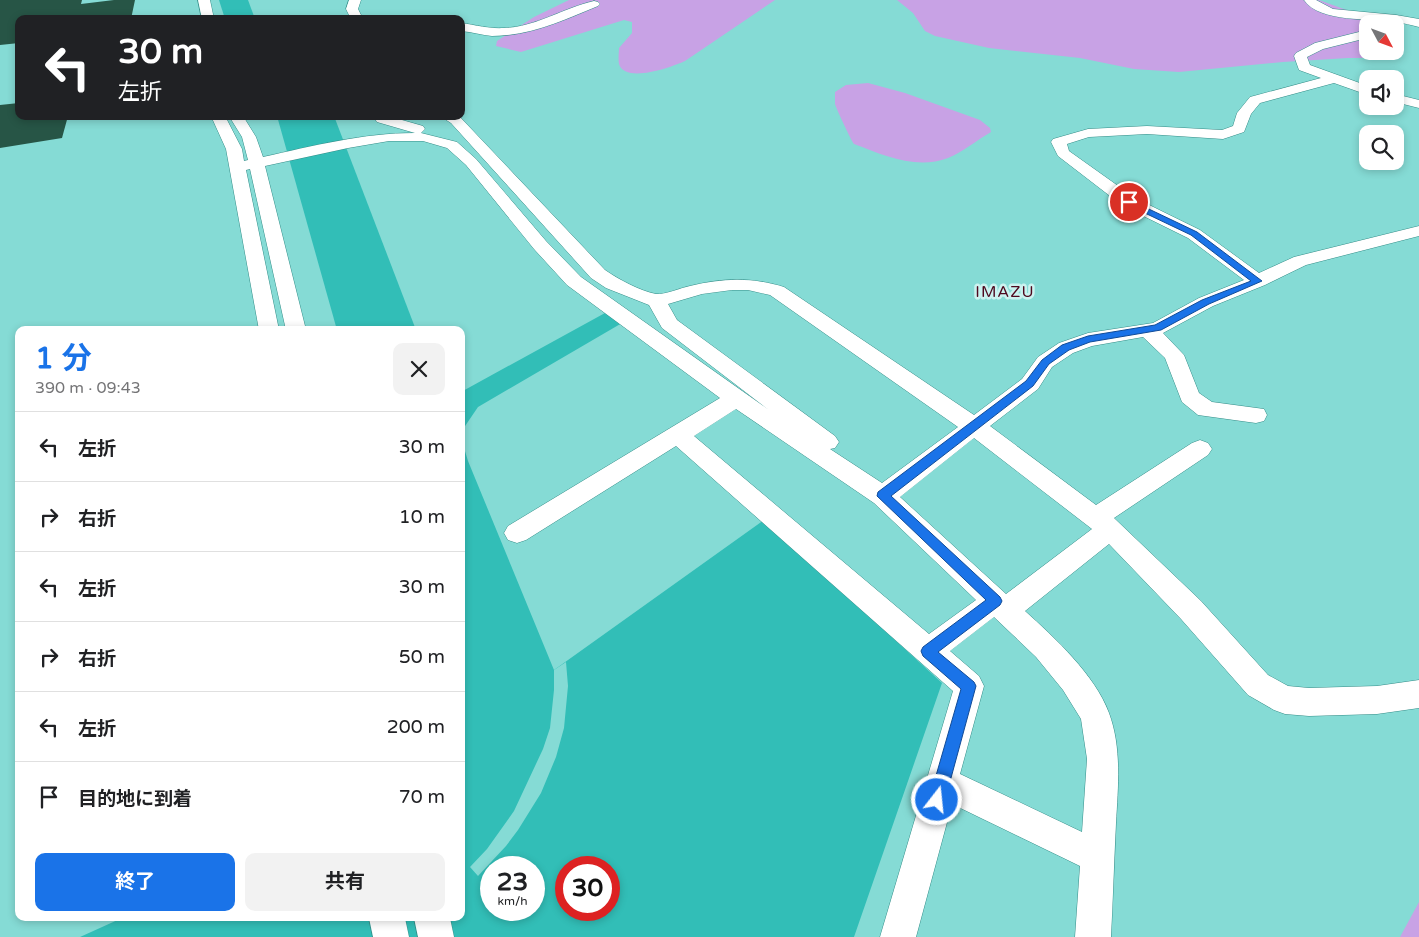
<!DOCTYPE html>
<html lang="ja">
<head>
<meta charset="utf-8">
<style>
	:root { --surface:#fff; --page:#f2f2f2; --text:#202124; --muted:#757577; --line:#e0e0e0; --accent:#1a73e8 }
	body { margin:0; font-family:"Varela Round","Noto Sans JP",sans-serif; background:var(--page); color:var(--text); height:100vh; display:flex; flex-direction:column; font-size:19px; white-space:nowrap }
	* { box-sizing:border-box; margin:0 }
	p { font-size:16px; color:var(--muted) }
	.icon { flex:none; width:28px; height:28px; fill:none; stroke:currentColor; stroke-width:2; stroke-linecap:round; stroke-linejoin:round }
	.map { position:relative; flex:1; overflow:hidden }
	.sheet { position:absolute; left:15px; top:326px; width:450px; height:595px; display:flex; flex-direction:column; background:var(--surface); border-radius:10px; box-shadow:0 2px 8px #0003 }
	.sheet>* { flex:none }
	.guide { position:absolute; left:15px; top:15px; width:450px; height:105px; border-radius:10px; box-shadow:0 2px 8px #0003; background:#202124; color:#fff; overflow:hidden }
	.needle { width:32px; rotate:131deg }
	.controls { position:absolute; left:1359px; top:15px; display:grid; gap:10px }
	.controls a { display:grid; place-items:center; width:45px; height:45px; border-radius:10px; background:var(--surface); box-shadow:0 2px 8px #0003; font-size:25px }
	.speed { position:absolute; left:480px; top:856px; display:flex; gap:10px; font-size:25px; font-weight:700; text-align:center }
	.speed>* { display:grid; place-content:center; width:65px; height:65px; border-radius:50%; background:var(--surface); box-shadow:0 2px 8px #0003; line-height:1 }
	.speed small { font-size:12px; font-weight:400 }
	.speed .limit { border:8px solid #d22; background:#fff; color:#111 }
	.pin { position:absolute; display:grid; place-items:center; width:42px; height:42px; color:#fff; margin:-21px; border:2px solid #fff; border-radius:50%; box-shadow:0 1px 5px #0007 }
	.me { position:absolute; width:55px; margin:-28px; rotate:16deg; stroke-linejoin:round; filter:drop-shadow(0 0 4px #0008) }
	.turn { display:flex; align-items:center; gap:18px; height:105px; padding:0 20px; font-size:22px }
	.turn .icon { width:65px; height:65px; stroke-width:2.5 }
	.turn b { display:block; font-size:35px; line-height:42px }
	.round { display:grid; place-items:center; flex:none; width:52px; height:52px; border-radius:10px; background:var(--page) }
	.summary { display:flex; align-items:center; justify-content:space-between; height:85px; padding:0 20px }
	h1 { font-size:30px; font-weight:700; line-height:38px; color:var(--accent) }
	.cta { display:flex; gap:10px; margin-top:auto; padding:10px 20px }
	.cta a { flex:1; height:58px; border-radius:10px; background:var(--accent); color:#fff; font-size:20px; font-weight:700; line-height:58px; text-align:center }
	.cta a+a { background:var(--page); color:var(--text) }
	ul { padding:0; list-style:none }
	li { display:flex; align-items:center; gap:15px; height:70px; padding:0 20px; border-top:1px solid var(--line) }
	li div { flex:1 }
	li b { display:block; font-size:19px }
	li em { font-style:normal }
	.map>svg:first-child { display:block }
	.green { fill:#c8a2e5 }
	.water { fill:#32beb7; fill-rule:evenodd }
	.pier { fill:#85dbd5 }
	.building { fill:#275546 }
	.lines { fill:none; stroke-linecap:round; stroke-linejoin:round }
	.minor-casing { stroke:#348d88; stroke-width:1 }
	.minor { fill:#fff; fill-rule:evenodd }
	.route { fill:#1a73e8; stroke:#114b97 }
	.labels { text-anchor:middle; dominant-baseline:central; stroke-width:5; stroke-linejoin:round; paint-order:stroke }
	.far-quarter-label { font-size:16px; letter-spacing:1px; fill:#4e091e; stroke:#cbf3f0 }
</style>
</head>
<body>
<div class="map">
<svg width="1419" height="937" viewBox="0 0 1419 937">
	<rect width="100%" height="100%" fill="#85dbd5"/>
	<g class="green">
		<path d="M569,0H775L685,61C672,67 625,84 619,64C618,59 619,52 619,48L632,33V22L624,20L521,52L496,46L497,41L534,17Z"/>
		<polygon points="897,0 1319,0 1385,24 1368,24 1368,51 1395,51 1395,27 1404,33 1401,46 1394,56 1383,58 1348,58 1283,62 1179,72 1134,69 1080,58 989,48 935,36 925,31 913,13"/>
		<path d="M868,83L905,93L980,120L990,128L991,132C977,140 963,152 948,158C916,170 883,155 854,144C852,142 836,108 835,104C835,100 835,96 835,92L846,85Z"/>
		<polygon points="1419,902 1419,937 1400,937"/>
	</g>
	<g class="water">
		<polygon points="219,0 248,0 255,19 225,19"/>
		<polygon points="277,116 334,116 416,330 337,330"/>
		<polygon points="605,313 622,323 478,407 461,432 461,392"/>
		<path d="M461,438L468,461L554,670L764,520L942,683L854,937H80L122,918H461ZM491,868H534V910H491ZM566,868H609V910H566Z"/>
	</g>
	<polygon class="pier" points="566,662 568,686 564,728 556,757 541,793 518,830 506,846 478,876 470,867 487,849 514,811 543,749 550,728 554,690 554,670"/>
	<g class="building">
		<polygon points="0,0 82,0 81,4 114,0 135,0 131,19 19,19 19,43 0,45"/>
		<polygon points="19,103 19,116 68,116 62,138 0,148 0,105"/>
	</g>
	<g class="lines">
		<g class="minor-casing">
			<g id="minor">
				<polygon points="198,0 210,0 214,19 202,19"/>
				<polygon points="349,0 361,0 358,9 363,19 351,19 346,9"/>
				<path d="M1304,0H1316L1333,9L1396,15L1419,19V27C1411,25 1404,23 1396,22C1372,18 1319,23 1304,0Z"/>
				<path d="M594,1L598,2L600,4L598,6C564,20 530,36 492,36C482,35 472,32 461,31V23C476,25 489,29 504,28C536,27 563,8 594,1Z"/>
				<path d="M1364,27H1368L1367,38L1323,49L1307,57L1310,65L1368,86V95L1334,83L1260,103L1251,114L1244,132L1223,139L1147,134L1089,137L1067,144L1069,151L1135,198L1200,230L1259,273L1294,257L1419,226V236L1306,265L1265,285L1213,306L1163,333L1184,355L1199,393L1212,402L1264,409L1267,415L1264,421L1256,423L1198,415L1182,402L1165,358L1143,337L1092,346L1073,353L1052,367L1038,389L990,426L1096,505L1192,443L1200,440L1208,443L1212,449L1208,455L1114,518L1201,601L1268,675L1288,686L1309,688L1377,686L1419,680V708L1377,714L1309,716L1285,714L1274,710L1248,695L1181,619L1109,544L1025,611C1055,638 1095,675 1109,713C1122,748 1118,787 1116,823C1114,861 1113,899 1111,937H1075L1080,866L952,804L916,937H880L953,691L676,446L526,540L517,543L508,540L504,533L508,526L720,398L567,285L534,249L466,165L447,148L423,141H389L348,148L265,166L306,330H286L250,169L246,170L279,330H259L226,149L211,116H225L242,149L244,161L248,160L242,137L229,116H243L256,137L263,157C313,146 363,133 415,133L377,122L373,116H388L423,126L425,129L421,133L457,142L476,159L546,241L581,277L769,410L662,328L649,305L606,288L591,278L451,123L440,116H459L605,270C618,279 640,291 656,294C665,295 680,288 690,286C723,278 751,277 784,287L974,415L1022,379L1038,357L1059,343L1088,333L1153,323L1199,298L1244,280L1188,238L1123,206L1058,156L1051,142L1053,139L1088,129L1147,126L1222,130L1233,126L1237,113L1250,97L1321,78L1299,70L1294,56L1296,53L1315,43L1359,32ZM732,290H748L770,295L958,427L882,483L830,449L835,448L839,442L835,436L677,320L668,304L702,294ZM736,409L874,503L976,600L929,634L694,436ZM974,438L1092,529L1006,594L900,497ZM994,617L1036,657L1063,690L1081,719L1087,759L1082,832L960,774L984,686L979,676L950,651Z"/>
				<polygon points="1395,94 1419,100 1419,108 1395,102"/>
				<polygon points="369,918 405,918 409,937 373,937"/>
				<polygon points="414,918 450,918 454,937 418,937"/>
			</g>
		</g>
		<use href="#minor" class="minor"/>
	</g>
	<polygon class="route" points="1126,201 1132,201 1197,232 1262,281 1209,304 1161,330 1090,342 1069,350 1049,364 1033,386 891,496 1000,597 1002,601 1000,605 938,652 974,682 976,686 945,800 942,805 937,807 931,805 929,800 961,689 923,656 921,651 923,647 986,600 877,496 878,492 1026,381 1042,360 1062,345 1088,336 1155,325 1202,300 1251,281 1191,235 1126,204"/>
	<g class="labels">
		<g class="far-quarter-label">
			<text x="1005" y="292">IMAZU</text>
		</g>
	</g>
</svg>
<div class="controls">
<a><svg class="needle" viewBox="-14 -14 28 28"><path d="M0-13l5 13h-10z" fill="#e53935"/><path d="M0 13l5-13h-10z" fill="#757577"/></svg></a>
<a><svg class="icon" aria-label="sound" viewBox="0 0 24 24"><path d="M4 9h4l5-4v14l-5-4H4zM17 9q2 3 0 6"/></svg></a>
<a><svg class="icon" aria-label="search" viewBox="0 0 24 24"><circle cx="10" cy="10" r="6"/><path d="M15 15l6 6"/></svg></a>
</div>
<div class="speed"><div>23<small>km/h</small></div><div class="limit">30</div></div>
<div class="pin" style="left:1129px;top:202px;background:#d93025"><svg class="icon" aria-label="arrive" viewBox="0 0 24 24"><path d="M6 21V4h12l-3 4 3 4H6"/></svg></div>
<svg class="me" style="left:937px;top:800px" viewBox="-20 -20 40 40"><circle r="17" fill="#1a73e8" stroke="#fff" stroke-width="3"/><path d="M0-11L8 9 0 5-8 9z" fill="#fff"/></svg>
<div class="guide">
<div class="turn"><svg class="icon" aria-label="left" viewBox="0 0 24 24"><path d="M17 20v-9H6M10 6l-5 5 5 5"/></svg><div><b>30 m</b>左折</div></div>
</div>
<section class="sheet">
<div class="summary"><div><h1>1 分</h1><p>390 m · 09:43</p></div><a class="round"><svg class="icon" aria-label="close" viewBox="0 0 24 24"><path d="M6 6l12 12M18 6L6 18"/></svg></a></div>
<ul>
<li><svg class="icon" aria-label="left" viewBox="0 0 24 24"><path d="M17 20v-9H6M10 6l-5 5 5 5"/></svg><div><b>左折</b></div><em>30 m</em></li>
<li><svg class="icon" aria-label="right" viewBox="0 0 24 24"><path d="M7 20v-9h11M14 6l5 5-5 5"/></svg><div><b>右折</b></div><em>10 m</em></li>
<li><svg class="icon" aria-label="left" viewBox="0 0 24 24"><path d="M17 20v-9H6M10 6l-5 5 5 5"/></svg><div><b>左折</b></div><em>30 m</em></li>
<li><svg class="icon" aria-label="right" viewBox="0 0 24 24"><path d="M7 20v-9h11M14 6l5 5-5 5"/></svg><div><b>右折</b></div><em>50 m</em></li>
<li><svg class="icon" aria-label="left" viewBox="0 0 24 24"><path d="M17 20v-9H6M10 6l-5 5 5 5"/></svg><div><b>左折</b></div><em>200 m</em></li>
<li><svg class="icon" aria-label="arrive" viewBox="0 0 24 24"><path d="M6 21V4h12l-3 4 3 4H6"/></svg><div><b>目的地に到着</b></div><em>70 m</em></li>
</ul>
<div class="cta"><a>終了</a><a>共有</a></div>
</section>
</div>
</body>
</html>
